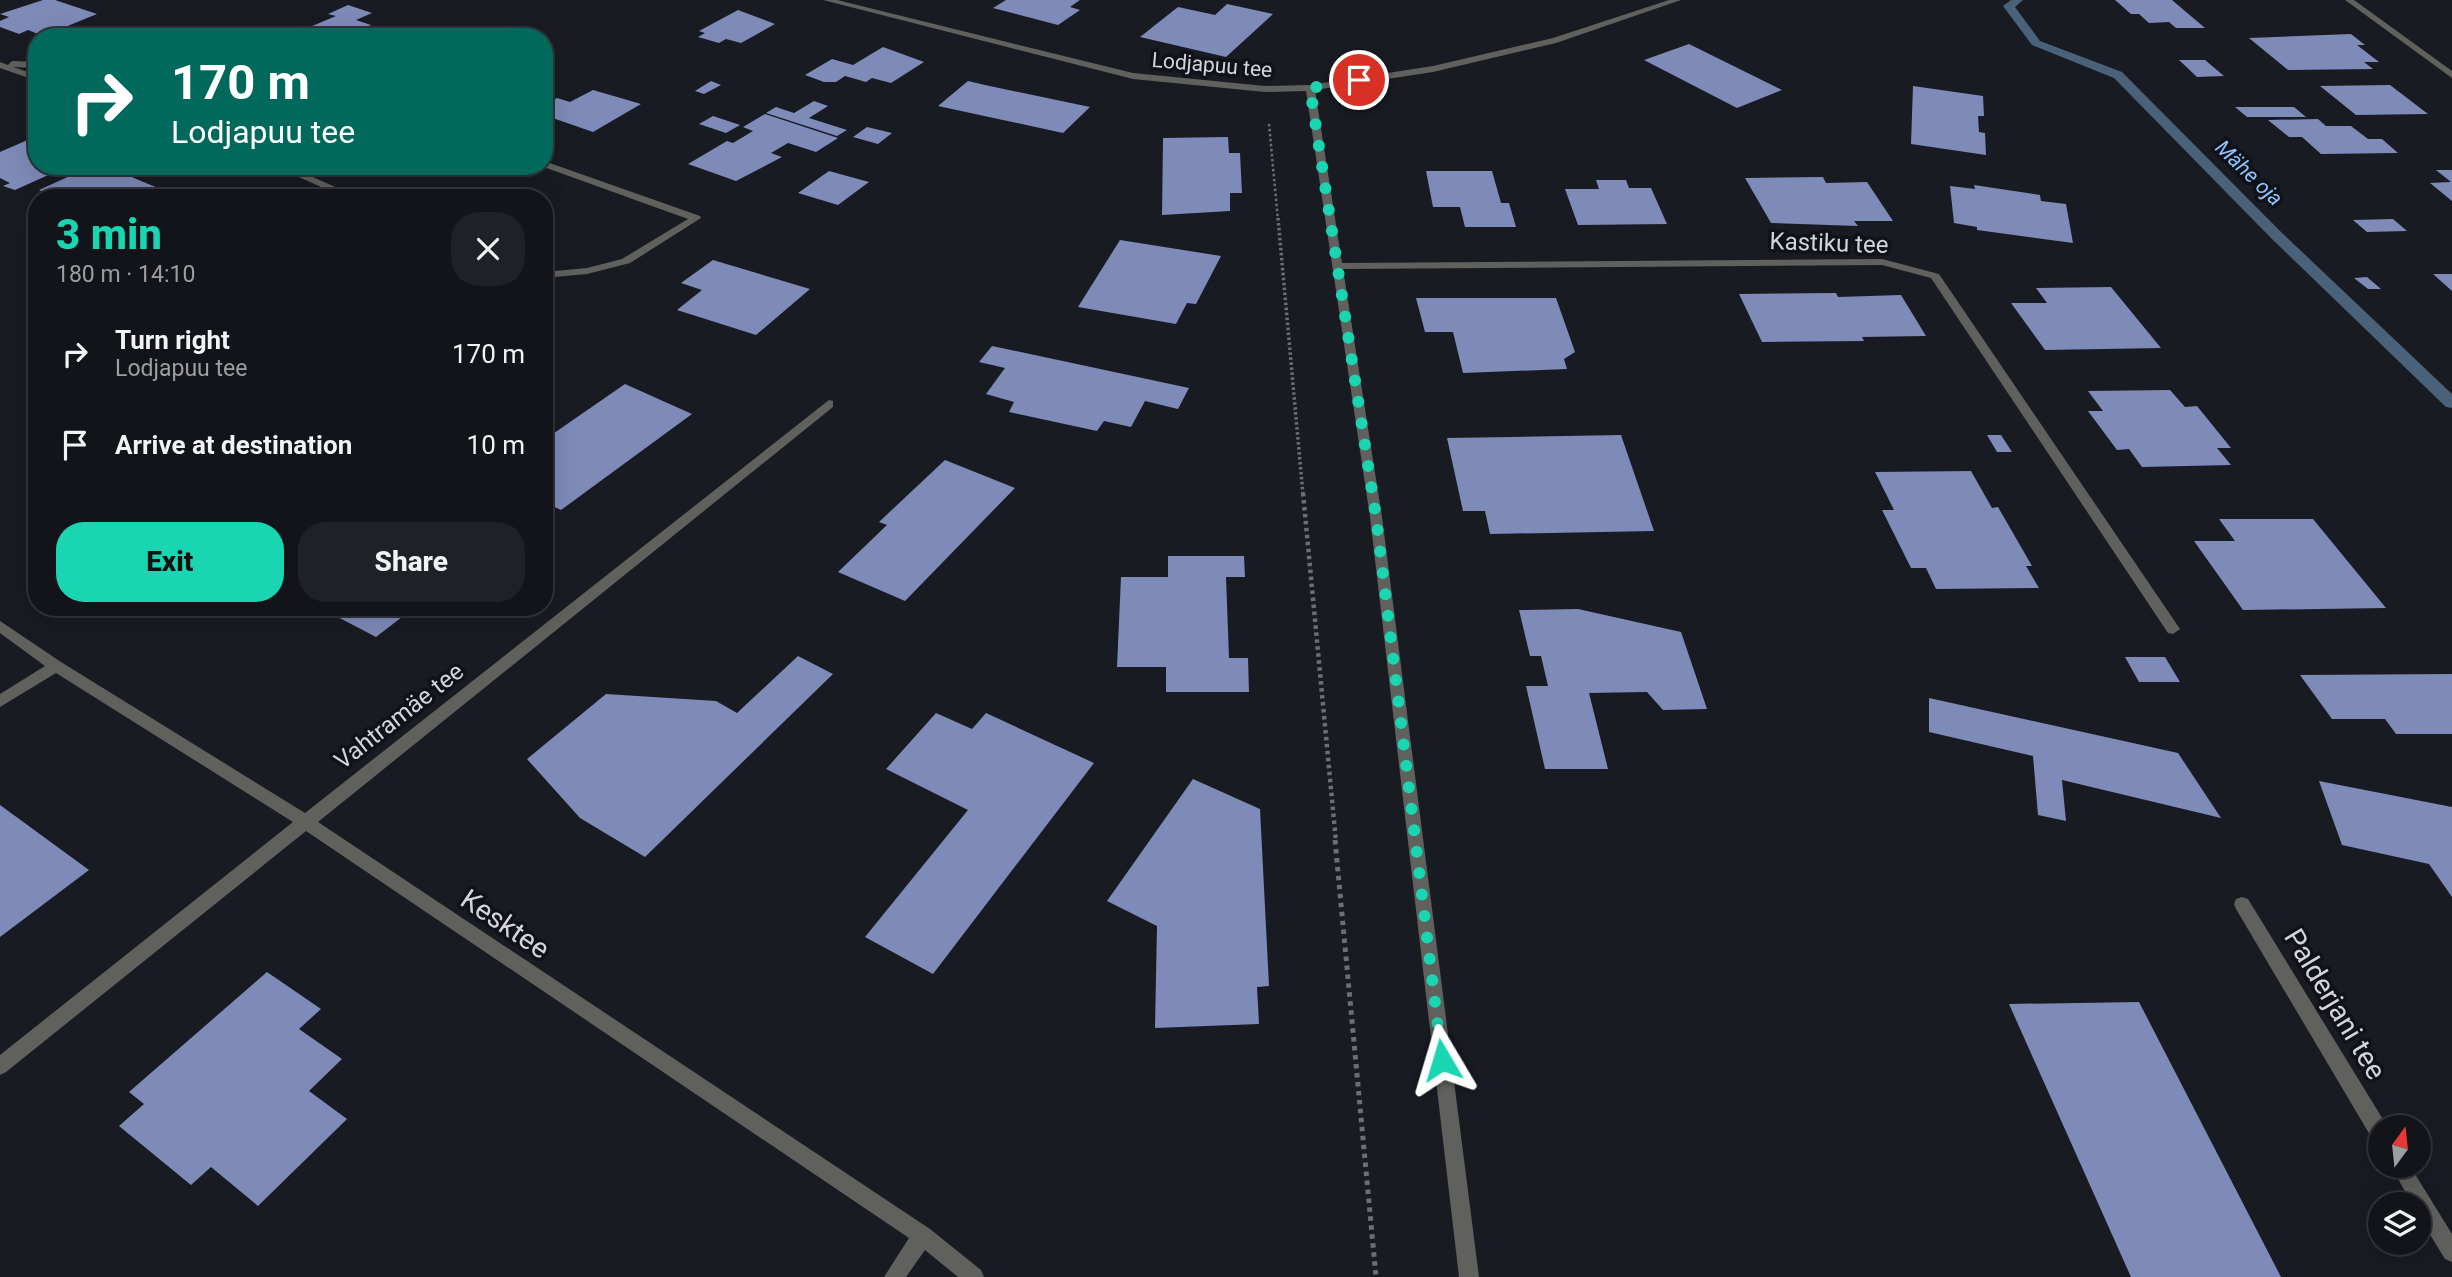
<!DOCTYPE html>
<html lang="en">
<head>
<meta charset="utf-8">
<style>
	:root { --surface:#13141a; --page:#202127; --text:#f1f3f6; --muted:#9d9ea2; --line:#323339; --accent:#1ad5b2 }
	body { margin:0; font-family:Roboto,sans-serif; background:var(--page); color:var(--text); height:100vh; display:flex; flex-direction:column; font-size:26px; white-space:nowrap }
	* { box-sizing:border-box; margin:0 }
	p { font-size:23px; color:var(--muted) }
	.icon { flex:none; width:38px; height:38px; fill:none; stroke:currentColor; stroke-width:2; stroke-linecap:round; stroke-linejoin:round }
	.map { position:relative; flex:1; overflow:hidden }
	.side { position:absolute; left:28px; top:189px; width:525px; height:427px; display:flex; flex-direction:column; background:var(--surface); border-radius:28px; box-shadow:0 7px 28px #0002,0 0 0 2px var(--line) }
	.side>* { flex:none }
	.top-card { position:absolute; left:28px; top:28px; width:525px; height:147px; border-radius:28px; box-shadow:0 7px 28px #0002,0 0 0 2px var(--line); background:#00695c; color:#fff; overflow:hidden }
	.needle { width:46px; rotate:15deg }
	.controls { position:absolute; left:2368px; top:1115px; display:grid; gap:14px }
	.controls a { display:grid; place-items:center; width:63px; height:63px; border-radius:50%; background:var(--surface); box-shadow:0 7px 28px #0002,0 0 0 2px var(--line); font-size:35px }
	.pin { position:absolute; display:grid; place-items:center; width:60px; height:60px; color:#fff; margin:-30px; border:4px solid #fff; border-radius:50%; box-shadow:0 2px 7px #0007 }
	.me { position:absolute; width:77px; margin:-38px; rotate:353deg; stroke-linejoin:round; filter:drop-shadow(0 0 5px #0008) }
	.turn { display:flex; align-items:center; gap:24px; height:147px; padding:0 28px; font-size:32px }
	.turn .icon { width:91px; height:91px; stroke-width:2.5 }
	.turn b { display:block; font-size:49px; line-height:60px }
	.round { display:grid; place-items:center; flex:none; width:74px; height:74px; border-radius:28px; background:var(--page) }
	.overview { display:flex; align-items:center; justify-content:space-between; height:119px; padding:0 28px }
	h1 { font-size:42px; font-weight:800; line-height:52px; color:var(--accent) }
	.primary-button { display:flex; gap:14px; margin-top:auto; padding:14px 28px }
	.primary-button a { flex:1; height:80px; border-radius:28px; background:var(--accent); color:#111; font-size:28px; font-weight:800; line-height:80px; text-align:center }
	.primary-button a+a { background:var(--page); color:var(--text) }
	ul { padding:0; list-style:none }
	li { display:flex; align-items:center; gap:21px; height:91px; padding:0 28px }
	li div { flex:1 }
	li b { display:block; font-size:26px }
	li em { font-style:normal }
	.map>svg:first-child { display:block }
	.lines { fill:none; stroke-linecap:round; stroke-linejoin:round }
	.stream { fill:#49627a; fill-rule:evenodd }
	.building { fill:#7e8ab8 }
	.path-far3 { stroke:#6d6e75; stroke-width:2.5; stroke-dasharray:2.5 2.5; stroke-linecap:butt }
	.path-far2 { stroke:#6d6e75; stroke-width:3.5; stroke-dasharray:2.5 2.5; stroke-linecap:butt }
	.path-far1 { stroke:#6d6e75; stroke-width:4.5; stroke-dasharray:3.5 3.5; stroke-linecap:butt }
	.path { stroke:#6d6e75; stroke-width:5; stroke-dasharray:4.5 4.5; stroke-linecap:butt }
	.minor { fill:#60605c; fill-rule:evenodd }
	.route { stroke:#1ad5b2; stroke-width:12; stroke-dasharray:0 21.6 }
	.labels { text-anchor:middle; dominant-baseline:central; stroke-width:7; stroke-linejoin:round; paint-order:stroke }
	.far-street-label { font-size:21px; fill:#d4d5da; stroke:#111219 }
	.far-water-label { font-size:21px; font-style:italic; fill:#8cc5fe; stroke:#111219 }
	.street-label { font-size:24px; fill:#d4d5da; stroke:#111219 }
	.near-street-label { font-size:28px; fill:#d4d5da; stroke:#111219 }
</style>
</head>
<body>
<div class="map">
<svg width="2452" height="1277" viewBox="0 0 2452 1277">
	<rect width="100%" height="100%" fill="#191b23"/>
	<g class="lines">
		<polygon class="stream" points="2011,0 2023,0 2015,7 2040,41 2122,72 2280,231 2452,394 2452,408 2446,407 2270,237 2114,78 2032,45 2003,6"/>
	</g>
	<g class="building">
		<polygon points="43,0 55,0 97,14 43,36 28,30 19,34 0,27 0,21 9,17 0,14"/>
		<polygon points="1006,0 1080,0 1070,7 1080,10 1058,25 993,8"/>
		<polygon points="2115,0 2172,0 2205,28 2176,28 2169,22 2149,23 2139,14 2131,14"/>
		<polygon points="1227,4 1273,14 1226,57 1140,37 1178,7 1215,15"/>
		<polygon points="348,5 372,13 356,20 371,25 344,37 310,37 298,32 336,16 328,14"/>
		<polygon points="738,10 775,24 741,43 726,39 719,43 698,37 705,33 699,31"/>
		<polygon points="2351,34 2365,45 2357,45 2379,62 2364,62 2373,69 2288,70 2249,38"/>
		<polygon points="1689,44 1782,90 1737,108 1644,60"/>
		<polygon points="883,47 924,62 891,83 872,78 866,82 845,76 836,82 824,82 805,75 832,59 853,65"/>
		<polygon points="2179,60 2205,60 2224,76 2197,77"/>
		<polygon points="711,81 721,85 704,94 695,91"/>
		<polygon points="968,81 985,85 1090,107 1063,133 938,106"/>
		<polygon points="2390,85 2428,114 2356,115 2320,86"/>
		<polygon points="1913,86 1983,96 1984,116 1978,116 1979,132 1985,133 1986,155 1911,144"/>
		<polygon points="593,90 641,104 593,132 544,115 544,105 557,98 570,102"/>
		<polygon points="814,101 828,106 809,118 847,130 837,136 766,113 776,107 794,113"/>
		<polygon points="2235,107 2294,107 2306,117 2247,117"/>
		<polygon points="765,114 838,138 816,152 788,143 771,153 782,157 736,181 688,164 727,141 733,143 753,131 743,127"/>
		<polygon points="713,116 740,125 726,133 699,124"/>
		<polygon points="2318,119 2326,126 2351,126 2368,139 2382,139 2398,153 2321,154 2302,137 2289,137 2268,120"/>
		<polygon points="867,127 892,133 878,144 853,137"/>
		<polygon points="1228,137 1229,153 1240,153 1242,193 1230,193 1230,211 1162,215 1163,138"/>
		<polygon points="32,138 37,140 37,166 48,166 44,168 55,172 15,190 3,186 10,183 0,178 0,152"/>
		<polygon points="92,166 105,166 158,188 138,198 56,198 39,190"/>
		<polygon points="2436,170 2452,170 2452,201 2430,183 2451,182"/>
		<polygon points="829,171 869,182 838,205 798,193"/>
		<polygon points="1426,171 1492,171 1501,203 1509,203 1516,227 1465,227 1460,207 1433,207"/>
		<polygon points="1823,177 1826,183 1867,182 1893,221 1854,221 1858,226 1771,223 1745,178"/>
		<polygon points="1596,180 1626,180 1629,188 1651,188 1667,224 1578,225 1565,189 1599,189"/>
		<polygon points="1974,185 2040,195 2041,201 2066,204 2073,243 1977,230 1977,227 1954,223 1950,186 1975,189"/>
		<polygon points="2393,219 2407,231 2367,232 2353,220"/>
		<polygon points="1120,240 1221,256 1196,304 1187,303 1176,324 1078,307"/>
		<polygon points="713,260 810,289 756,335 677,310 702,290 681,283"/>
		<polygon points="2433,274 2452,274 2452,291"/>
		<polygon points="2367,277 2381,289 2368,289 2354,278"/>
		<polygon points="2111,287 2161,348 2045,350 2011,303 2047,303 2036,288"/>
		<polygon points="1836,293 1838,297 1901,295 1926,336 1862,337 1864,341 1762,342 1739,294"/>
		<polygon points="1416,298 1556,298 1575,352 1564,359 1567,369 1463,373 1453,332 1425,332"/>
		<polygon points="992,346 1189,388 1178,409 1145,401 1131,427 1104,421 1097,431 1009,412 1014,402 986,394 1005,368 979,362"/>
		<polygon points="625,384 692,414 561,510 544,502 544,440"/>
		<polygon points="2170,390 2185,407 2197,406 2231,448 2217,448 2231,465 2142,467 2129,449 2117,450 2088,411 2103,411 2088,391"/>
		<polygon points="1621,435 1654,531 1490,534 1485,511 1463,511 1447,438"/>
		<polygon points="1987,435 2001,435 2012,452 1997,452"/>
		<polygon points="945,460 1015,488 905,601 838,572 887,525 879,522"/>
		<polygon points="1971,471 1992,508 1998,507 2032,566 2026,566 2039,588 1936,589 1926,568 1911,568 1882,510 1894,510 1875,472"/>
		<polygon points="2219,519 2313,519 2386,608 2243,610 2194,541 2235,541"/>
		<polygon points="1168,556 1244,556 1245,577 1226,577 1229,658 1248,658 1249,692 1166,692 1166,667 1117,667 1121,577 1168,577"/>
		<polygon points="337,607 415,607 376,637 330,613"/>
		<polygon points="1578,609 1681,632 1707,709 1663,710 1647,692 1589,693 1608,769 1545,769 1526,686 1548,686 1541,656 1530,656 1519,610"/>
		<polygon points="798,656 833,674 645,857 580,818 527,759 606,694 716,701 737,713"/>
		<polygon points="2125,657 2165,657 2180,682 2139,682"/>
		<polygon points="2452,674 2452,734 2396,734 2385,719 2332,719 2300,675"/>
		<polygon points="1929,698 2178,753 2221,818 2062,780 2066,821 2038,815 2033,756 1929,732"/>
		<polygon points="936,713 972,729 986,713 1094,763 933,974 865,937 968,810 886,769"/>
		<polygon points="1193,779 1260,809 1269,986 1257,987 1259,1024 1155,1028 1157,926 1107,901"/>
		<polygon points="2319,781 2452,807 2452,897 2429,864 2342,845"/>
		<polygon points="0,805 89,870 0,937"/>
		<polygon points="267,972 321,1009 299,1029 342,1059 309,1091 347,1119 258,1206 211,1167 191,1185 119,1126 144,1104 129,1092"/>
		<polygon points="2139,1002 2281,1277 2131,1277 2009,1004"/>
	</g>
	<g class="lines">
		<polyline class="path-far3" points="1269,124 1278,220"/>
		<polyline class="path-far2" points="1278,218 1303,495"/>
		<polyline class="path-far1" points="1303,493 1336,842"/>
		<polyline class="path" points="1335,840 1376,1277"/>
		<g class="minor">
			<polygon points="823,0 837,0 1133,73 1265,86 1310,85 1433,66 1553,38 1669,0 1681,0 1556,43 1433,72 1315,90 1342,263 1882,259 1939,274 2180,629 2173,634 2168,633 1931,278 1882,265 1343,269 1382,517 1479,1277 1459,1277 1370,517 1306,91 1265,92 1133,79"/>
			<polygon points="2345,0 2354,0 2452,71 2452,78"/>
			<polygon points="12,61 37,62 37,68 13,67 37,75 37,81 0,68 0,62 8,65"/>
			<polygon points="544,161 700,216 701,218 630,263 587,274 544,278 544,272 587,268 622,259 688,219 541,166 544,166"/>
			<polygon points="274,166 288,166 360,198 346,198"/>
			<polygon points="829,400 833,401 833,407 318,822 930,1229 981,1270 984,1277 958,1277 925,1250 906,1277 884,1277 909,1238 306,831 6,1072 0,1075 0,1055 293,822 56,673 0,707 0,694 45,666 0,633 0,621 61,662 305,813"/>
			<polygon points="2242,897 2248,899 2387,1126 2380,1127 2380,1142 2373,1140 2236,909 2234,904 2236,899"/>
			<polygon points="2391,1166 2410,1166 2452,1234 2452,1262 2445,1259 2418,1215 2418,1204 2412,1204"/>
		</g>
	</g>
	<g class="lines">
		<polyline class="route" points="1359,80 1310,88 1376,517 1442,1060"/>
	</g>
	<g class="labels">
		<g class="far-street-label">
			<text transform="translate(1212 65) rotate(5)">Lodjapuu tee</text>
		</g>
		<g class="far-water-label">
			<text transform="translate(2249 173) rotate(44)">Mähe oja</text>
		</g>
		<g class="street-label">
			<text transform="translate(1829 243) rotate(2)">Kastiku tee</text>
			<text transform="translate(399 716) rotate(-38)">Vahtramäe tee</text>
		</g>
		<g class="near-street-label">
			<text transform="translate(505 924) rotate(34)">Kesktee</text>
			<text transform="translate(2335 1004) rotate(59)">Palderjani tee</text>
		</g>
	</g>
</svg>
<div class="controls">
<a><svg class="needle" viewBox="-14 -14 28 28"><path d="M0-13l5 13h-10z" fill="#e53935"/><path d="M0 13l5-13h-10z" fill="#9d9ea2"/></svg></a>
<a><svg class="icon" aria-label="layers" viewBox="0 0 24 24"><path d="M12 4l9 5-9 5-9-5zM3 14l9 5 9-5"/></svg></a>
</div>
<div class="pin" style="left:1359px;top:80px;background:#d93025"><svg class="icon" aria-label="arrive" viewBox="0 0 24 24"><path d="M6 21V4h12l-3 4 3 4H6"/></svg></div>
<svg class="me" style="left:1442px;top:1060px" viewBox="-20 -20 40 40"><path d="M0-17L14 15 0 8-14 15z" fill="#1ad5b2" stroke="#fff" stroke-width="4"/></svg>
<div class="top-card">
<div class="turn"><svg class="icon" aria-label="right" viewBox="0 0 24 24"><path d="M7 20v-9h11M14 6l5 5-5 5"/></svg><div><b>170 m</b>Lodjapuu tee</div></div>
</div>
<section class="side">
<div class="overview"><div><h1>3 min</h1><p>180 m · 14:10</p></div><a class="round"><svg class="icon" aria-label="close" viewBox="0 0 24 24"><path d="M6 6l12 12M18 6L6 18"/></svg></a></div>
<ul>
<li><svg class="icon" aria-label="right" viewBox="0 0 24 24"><path d="M7 20v-9h11M14 6l5 5-5 5"/></svg><div><b>Turn right</b><p>Lodjapuu tee</p></div><em>170 m</em></li>
<li><svg class="icon" aria-label="arrive" viewBox="0 0 24 24"><path d="M6 21V4h12l-3 4 3 4H6"/></svg><div><b>Arrive at destination</b></div><em>10 m</em></li>
</ul>
<div class="primary-button"><a>Exit</a><a>Share</a></div>
</section>
</div>
</body>
</html>
